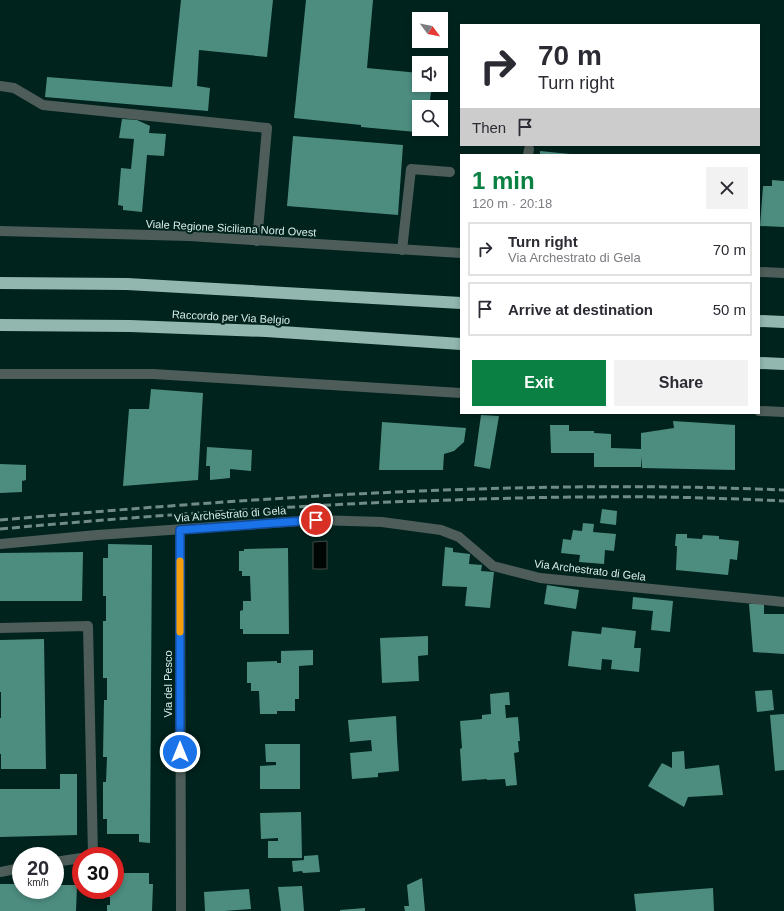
<!DOCTYPE html>
<html lang="en">
<head>
<meta charset="utf-8">
<style>
	:root { --surface:#fff; --page:#f2f2f3; --text:#2b2b33; --muted:#7c7c81; --line:#e1e1e2; --accent:#0b8043 }
	body { margin:0; font-family:Arial,sans-serif; background:var(--page); color:var(--text); height:100vh; display:flex; flex-direction:column; font-size:15px; white-space:nowrap }
	* { box-sizing:border-box; margin:0 }
	p { font-size:13px; color:var(--muted) }
	.icon { flex:none; width:22px; height:22px; fill:none; stroke:currentColor; stroke-width:2; stroke-linecap:round; stroke-linejoin:round }
	.map { position:relative; flex:1; overflow:hidden }
	.side { position:absolute; left:460px; top:154px; width:300px; height:260px; display:flex; flex-direction:column; background:var(--surface); border-radius:0px; box-shadow:0 2px 6px #0003 }
	.side>* { flex:none }
	.hud { position:absolute; left:460px; top:24px; width:300px; height:122px; border-radius:0px; box-shadow:0 2px 6px #0003; background:#fff; color:var(--text); overflow:hidden }
	.needle { width:26px; rotate:122deg }
	.tools { position:absolute; left:412px; top:12px; display:grid; gap:8px }
	.tools a { display:grid; place-items:center; width:36px; height:36px; border-radius:0px; background:var(--surface); box-shadow:0 2px 6px #0003; font-size:20px }
	.speed { position:absolute; left:12px; top:847px; display:flex; gap:8px; font-size:20px; font-weight:700; text-align:center }
	.speed>* { display:grid; place-content:center; width:52px; height:52px; border-radius:50%; background:var(--surface); box-shadow:0 2px 6px #0003; line-height:1 }
	.speed small { font-size:10px; font-weight:400 }
	.speed .limit { border:6px solid #d22; background:#fff; color:#111 }
	.pin { position:absolute; display:grid; place-items:center; width:34px; height:34px; color:#fff; margin:-17px; border:2px solid #fff; border-radius:50%; box-shadow:0 1px 4px #0007 }
	.me { position:absolute; width:44px; margin:-22px; rotate:0deg; stroke-linejoin:round; filter:drop-shadow(0 0 3px #0008) }
	.turn { display:flex; align-items:center; gap:14px; height:84px; padding:0 12px; font-size:18px }
	.turn .icon { width:52px; height:52px; stroke-width:2.5 }
	.turn b { display:block; font-size:28px; line-height:34px }
	.then { display:flex; align-items:center; height:38px; padding:0 12px; background:#0003; gap:8px; font-size:15px }
	.round { display:grid; place-items:center; flex:none; width:42px; height:42px; border-radius:0px; background:var(--page) }
	.overview { display:flex; align-items:center; justify-content:space-between; height:68px; padding:0 12px }
	h1 { font-size:24px; font-weight:700; line-height:30px; color:var(--accent) }
	.primary-button { display:flex; gap:8px; margin-top:auto; padding:8px 12px }
	.primary-button a { flex:1; height:46px; border-radius:0px; background:var(--accent); color:#fff; font-size:16px; font-weight:700; line-height:46px; text-align:center }
	.primary-button a+a { background:var(--page); color:var(--text) }
	ul { padding:0; list-style:none }
	li { display:flex; align-items:center; gap:12px; height:54px; margin:0 8px 6px; padding:0 4px; border:2px solid var(--line); border-radius:0px }
	li div { flex:1 }
	li b { display:block; font-size:15px }
	li em { font-style:normal }
	.map>svg:first-child { display:block }
	.water { fill:#000705; stroke:#414c49 }
	.building { fill:#4d8d80 }
	.lines { fill:none; stroke-linecap:round; stroke-linejoin:round }
	.service { stroke:#4e5d59; stroke-width:10 }
	.minor { stroke:#4e5d59; stroke-width:10 }
	.tertiary { stroke:#4e5d59; stroke-width:10 }
	.motorway { stroke:#91b7ae; stroke-width:12 }
	.rail { stroke:#718b86; stroke-width:3; stroke-dasharray:8 4; stroke-linecap:butt }
	.route-casing { stroke:#114b97; stroke-width:10 }
	.route { stroke:#1a73e8; stroke-width:7 }
	.slow { stroke:#f59e0b; stroke-width:7 }
	.labels { text-anchor:middle; dominant-baseline:central; stroke-width:4; stroke-linejoin:round; paint-order:stroke }
	.street-label { font-size:11px; fill:#d9ece7; stroke:#00231d }
</style>
</head>
<body>
<div class="map">
<svg width="784" height="911" viewBox="0 0 784 911">
	<rect width="100%" height="100%" fill="#00231d"/>
	<polygon class="water" points="327,541 327,569 313,569 313,542"/>
	<g class="building">
		<polygon points="181,0 273,0 267,57 199,50 197,86 210,88 208,111 45,97 47,77 172,87"/>
		<polygon points="306,0 373,0 367,68 419,73 419,85 432,85 429,107 419,107 419,129 427,129 427,133 361,127 361,125 294,118"/>
		<polygon points="122,119 137,120 148,125 150,126 149,133 166,134 164,156 147,155 142,212 123,210 123,206 118,205 121,168 131,169 134,139 119,138"/>
		<polygon points="293,136 403,145 398,215 287,206"/>
		<polygon points="540,151 570,154 570,155 540,155"/>
		<polygon points="772,180 784,181 784,227 760,226 763,186 772,186"/>
		<polygon points="151,389 203,393 198,480 123,486 129,409 149,409"/>
		<polygon points="481,415 499,416 490,469 474,466"/>
		<polygon points="673,421 735,425 735,470 642,468 642,456 641,467 594,467 594,453 551,453 550,425 569,425 569,431 594,431 594,433 611,434 611,448 641,449 641,433 674,428"/>
		<polygon points="382,422 466,428 464,442 454,451 444,454 443,470 379,470"/>
		<polygon points="207,447 252,450 251,471 230,469 230,478 210,480 210,466 206,466"/>
		<polygon points="0,464 26,465 26,480 22,481 22,492 0,493"/>
		<polygon points="602,509 617,511 616,525 600,523"/>
		<polygon points="583,523 594,524 593,532 616,534 614,551 605,550 604,564 579,562 580,555 561,553 563,539 571,540 573,530 582,531"/>
		<polygon points="676,534 687,534 687,538 702,539 703,535 719,536 719,539 739,541 737,560 730,559 728,575 676,570 677,546 675,546"/>
		<polygon points="108,544 152,545 150,843 139,842 139,834 107,834 107,819 103,819 103,782 106,782 107,757 103,757 104,700 107,700 107,678 103,678 103,621 106,621 106,596 103,596 103,558 108,558"/>
		<polygon points="445,547 453,548 453,552 470,554 469,564 482,565 481,571 494,572 490,608 465,606 467,587 442,586"/>
		<polygon points="288,548 289,634 243,634 243,629 240,629 240,611 243,610 243,601 251,601 250,576 242,576 242,571 239,571 239,551 244,551 244,549"/>
		<polygon points="83,552 82,601 0,601 0,553"/>
		<polygon points="547,585 579,590 576,609 544,604"/>
		<polygon points="633,597 673,601 670,632 651,630 653,611 632,609"/>
		<polygon points="749,604 764,604 764,614 784,614 784,654 753,652"/>
		<polygon points="602,627 636,631 634,648 641,648 639,672 611,669 612,660 602,659 601,670 568,666 572,631 601,634"/>
		<polygon points="428,636 428,655 418,656 419,681 382,683 380,638"/>
		<polygon points="44,639 46,769 1,769 1,754 0,754 0,718 1,718 1,692 0,692 0,640"/>
		<polygon points="313,650 313,665 299,666 299,699 295,699 295,711 277,711 277,714 260,714 259,691 251,691 251,683 247,683 247,662 277,661 277,663 281,663 281,651"/>
		<polygon points="772,690 774,710 757,712 755,691"/>
		<polygon points="509,692 510,705 505,705 506,718 518,717 520,741 518,741 519,752 514,753 517,785 506,786 505,779 487,780 487,779 462,781 460,749 462,748 460,721 482,719 482,715 491,714 490,694"/>
		<polygon points="784,714 784,770 775,771 770,715"/>
		<polygon points="396,716 397,739 399,771 378,773 378,777 352,779 350,753 372,751 371,740 350,742 348,720"/>
		<polygon points="265,744 300,744 300,789 260,789 260,766 276,765 276,762 266,762"/>
		<polygon points="684,751 685,769 719,765 723,795 688,797 684,807 648,786 662,763 672,768 672,752"/>
		<polygon points="60,774 77,774 77,835 0,837 0,789 60,789"/>
		<polygon points="301,812 302,858 268,858 268,841 278,841 278,838 261,839 260,813"/>
		<polygon points="318,855 320,872 303,873 302,871 293,872 292,861 304,860 304,856"/>
		<polygon points="115,873 149,873 149,884 153,884 152,911 107,911 107,905 110,905 110,897 107,897 107,890 115,890"/>
		<polygon points="422,878 425,911 405,911 404,906 409,906 407,885"/>
		<polygon points="0,884 21,884 21,890 55,890 55,885 77,885 76,911 0,911"/>
		<polygon points="302,886 304,911 281,911 278,887"/>
		<polygon points="713,888 714,911 636,911 634,894"/>
		<polygon points="249,889 251,909 224,911 205,911 204,892"/>
		<polygon points="365,908 365,911 340,911 340,910"/>
	</g>
	<g class="lines">
		<g class="service">
			<polyline points="528,155 529,149"/>
			<polyline points="257,241 267,128"/>
			<polyline points="402,250 411,169 450,172"/>
			<polyline points="0,628 88,626 93,856"/>
			<polyline points="55,862 81,858"/>
			<polyline points="0,872 21,868"/>
		</g>
		<g class="minor">
			<polyline points="0,86 14,88 43,105 267,128"/>
			<polyline points="180,530 181,911"/>
			<polyline points="0,544 97,535 316,520 382,522 441,530 459,537 493,566 540,578 784,602"/>
		</g>
		<g class="tertiary">
			<polyline points="0,231 189,236 461,253"/>
			<polyline points="759,272 784,273"/>
			<polyline points="0,374 153,374 461,393"/>
			<polyline points="759,411 784,412"/>
		</g>
		<g class="motorway">
			<polyline points="0,283 127,284 461,303"/>
			<polyline points="759,321 784,322"/>
			<polyline points="0,325 130,326 266,331 461,344"/>
			<polyline points="759,363 784,364"/>
		</g>
		<g class="rail">
			<path d="M0,520C260,497 523,479 784,490"/>
			<path d="M0,529C130,517 260,508 390,502C457,500 524,497 591,497C655,496 720,498 784,501"/>
		</g>
	</g>
	<g class="lines">
		<g class="route-casing">
			<polyline id="route" points="180,752 180,530 316,520"/>
		</g>
		<use href="#route" class="route"/>
		<polyline class="slow" points="180,561 180,632"/>
	</g>
	<g class="labels">
		<g class="street-label">
			<text transform="translate(231 228) rotate(3)">Viale Regione Siciliana Nord Ovest</text>
			<text transform="translate(231 317) rotate(3)">Raccordo per Via Belgio</text>
			<text transform="translate(230 514) rotate(-4)">Via Archestrato di Gela</text>
			<text transform="translate(590 570) rotate(7)">Via Archestrato di Gela</text>
			<text transform="translate(168 684) rotate(-90)">Via del Pesco</text>
		</g>
	</g>
</svg>
<div class="tools">
<a><svg class="needle" viewBox="-14 -14 28 28"><path d="M0-13l5 13h-10z" fill="#e53935"/><path d="M0 13l5-13h-10z" fill="#7c7c81"/></svg></a>
<a><svg class="icon" aria-label="sound" viewBox="0 0 24 24"><path d="M4 9h4l5-4v14l-5-4H4zM17 9q2 3 0 6"/></svg></a>
<a><svg class="icon" aria-label="search" viewBox="0 0 24 24"><circle cx="10" cy="10" r="6"/><path d="M15 15l6 6"/></svg></a>
</div>
<div class="speed"><div>20<small>km/h</small></div><div class="limit">30</div></div>
<div class="pin" style="left:316px;top:520px;background:#d93025"><svg class="icon" aria-label="arrive" viewBox="0 0 24 24"><path d="M6 21V4h12l-3 4 3 4H6"/></svg></div>
<svg class="me" style="left:180px;top:752px" viewBox="-20 -20 40 40"><circle r="17" fill="#1a73e8" stroke="#fff" stroke-width="3"/><path d="M0-11L8 9 0 5-8 9z" fill="#fff"/></svg>
<div class="hud">
<div class="turn"><svg class="icon" aria-label="right" viewBox="0 0 24 24"><path d="M7 20v-9h11M14 6l5 5-5 5"/></svg><div><b>70 m</b>Turn right</div></div>
<div class="then">Then<svg class="icon" aria-label="arrive" viewBox="0 0 24 24"><path d="M6 21V4h12l-3 4 3 4H6"/></svg></div>
</div>
<section class="side">
<div class="overview"><div><h1>1 min</h1><p>120 m · 20:18</p></div><a class="round"><svg class="icon" aria-label="close" viewBox="0 0 24 24"><path d="M6 6l12 12M18 6L6 18"/></svg></a></div>
<ul>
<li><svg class="icon" aria-label="right" viewBox="0 0 24 24"><path d="M7 20v-9h11M14 6l5 5-5 5"/></svg><div><b>Turn right</b><p>Via Archestrato di Gela</p></div><em>70 m</em></li>
<li><svg class="icon" aria-label="arrive" viewBox="0 0 24 24"><path d="M6 21V4h12l-3 4 3 4H6"/></svg><div><b>Arrive at destination</b></div><em>50 m</em></li>
</ul>
<div class="primary-button"><a>Exit</a><a>Share</a></div>
</section>
</div>
</body>
</html>
